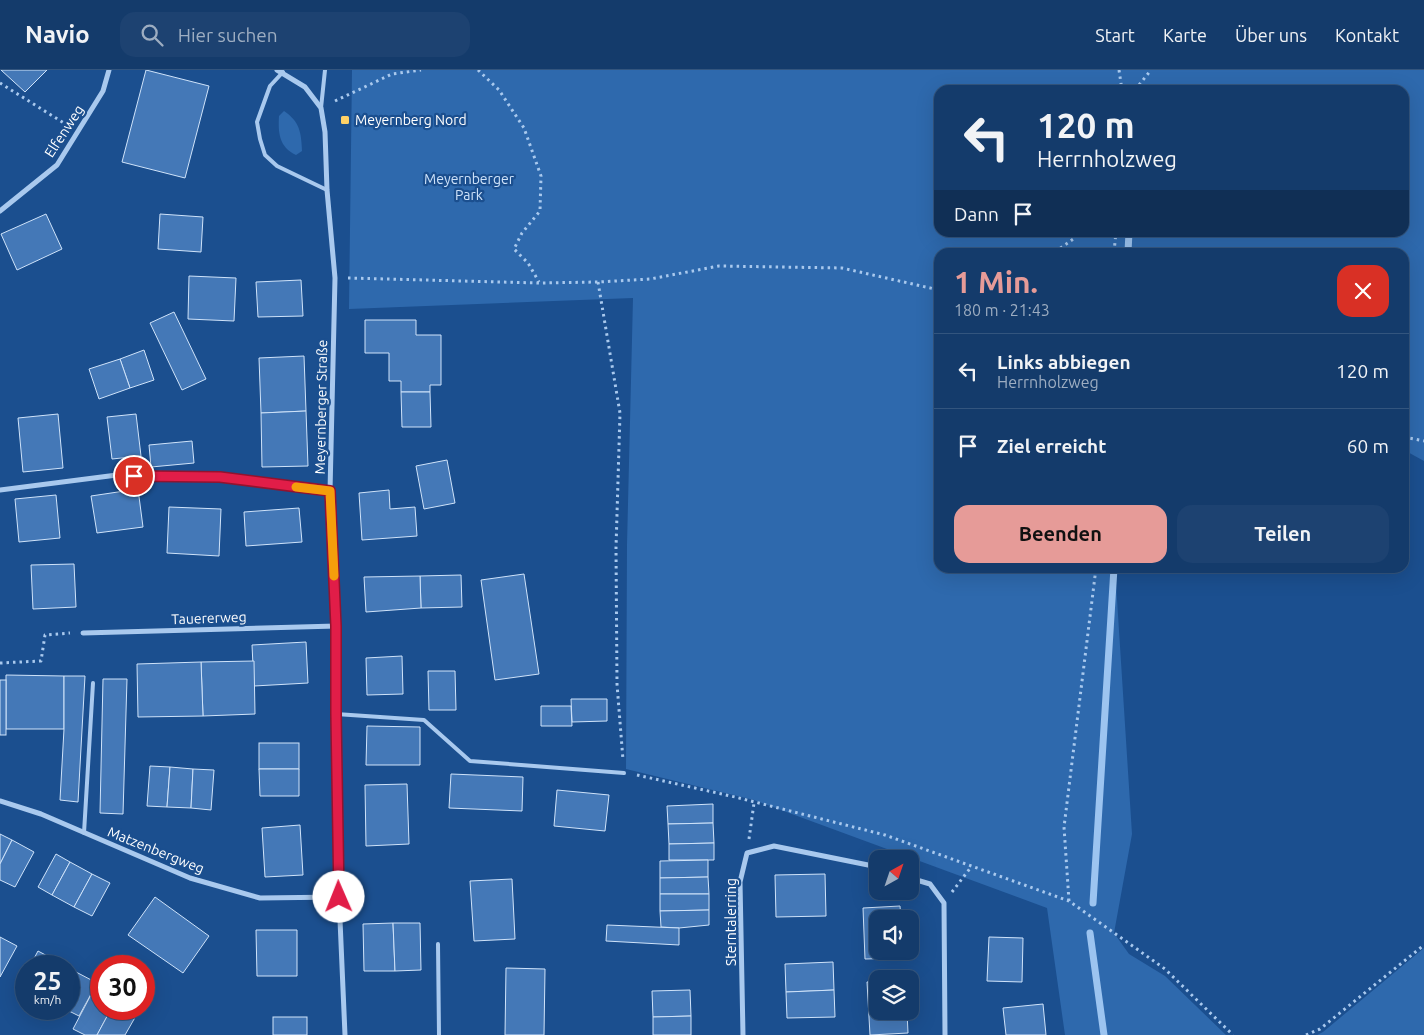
<!DOCTYPE html>
<html lang="de">
<head>
<meta charset="utf-8">
<style>
	:root { --surface:#143b6b; --page:#1d4271; --text:#f1f3f6; --muted:#9dadc1; --line:#33557e; --accent:#e69b98 }
	body { margin:0; font-family:Ubuntu,sans-serif; background:var(--page); color:var(--text); height:100vh; display:flex; flex-direction:column; font-size:19px; white-space:nowrap }
	* { box-sizing:border-box; margin:0 }
	p { font-size:16px; color:var(--muted) }
	.icon { flex:none; width:28px; height:28px; fill:none; stroke:currentColor; stroke-width:2; stroke-linecap:round; stroke-linejoin:round }
	.map { position:relative; flex:1; overflow:hidden }
	.drawer { position:absolute; left:934px; top:178px; width:475px; height:325px; display:flex; flex-direction:column; background:var(--surface); border-radius:15px; box-shadow:0 5px 20px #0002,0 0 0 1px var(--line) }
	.drawer>* { flex:none }
	.top-card { position:absolute; left:934px; top:15px; width:475px; height:152px; border-radius:15px; box-shadow:0 5px 20px #0002,0 0 0 1px var(--line); background:#143b6b; color:var(--text); overflow:hidden }
	.needle { width:32px; rotate:40deg }
	.buttons { position:absolute; left:869px; top:780px; display:grid; gap:10px }
	.buttons a { display:grid; place-items:center; width:50px; height:50px; border-radius:10px; background:var(--surface); box-shadow:0 5px 20px #0002,0 0 0 1px var(--line); font-size:25px }
	.speed { position:absolute; left:15px; top:885px; display:flex; gap:10px; font-size:25px; font-weight:700; text-align:center }
	.speed>* { display:grid; place-content:center; width:65px; height:65px; border-radius:50%; background:var(--surface); box-shadow:0 5px 20px #0002,0 0 0 1px var(--line); line-height:1 }
	.speed small { font-size:12px; font-weight:400 }
	.speed .limit { border:8px solid #d22; background:#fff; color:#111 }
	.pin { position:absolute; display:grid; place-items:center; width:42px; height:42px; color:#fff; margin:-21px; border:2px solid #fff; border-radius:50%; box-shadow:0 1px 5px #0007 }
	.me { position:absolute; width:55px; margin:-28px; rotate:359deg; stroke-linejoin:round; filter:drop-shadow(0 0 4px #0008) }
	.turn { display:flex; align-items:center; gap:18px; height:105px; padding:0 20px; font-size:22px }
	.turn .icon { width:65px; height:65px; stroke-width:2.5 }
	.turn b { display:block; font-size:35px; line-height:42px }
	.then { display:flex; align-items:center; height:48px; padding:0 20px; background:#0003; gap:10px; font-size:19px }
	.round { display:grid; place-items:center; flex:none; width:52px; height:52px; border-radius:15px; background:var(--page) }
	.overview { display:flex; align-items:center; justify-content:space-between; height:85px; padding:0 20px }
	h1 { font-size:30px; font-weight:700; line-height:38px; color:var(--accent) }
	.primary-button { display:flex; gap:10px; margin-top:auto; padding:10px 20px }
	.primary-button a { flex:1; height:58px; border-radius:15px; background:var(--accent); color:#111; font-size:20px; font-weight:700; line-height:58px; text-align:center }
	.primary-button a+a { background:var(--page); color:var(--text) }
	ul { padding:0; list-style:none }
	li { display:flex; align-items:center; gap:15px; height:75px; padding:0 20px; border-top:1px solid var(--line) }
	li div { flex:1 }
	li b { display:block; font-size:19px }
	li em { font-style:normal }
	header { display:flex; align-items:center; gap:30px; box-sizing:border-box; height:70px; padding:0 25px; background:var(--surface); border-bottom:1px solid var(--line) }
	header strong { font-size:24px }
	nav { display:flex; gap:28px; margin-inline-start:auto; font-size:18px }
	.search { width:350px; height:45px; background:var(--page); display:flex; align-items:center; gap:12px; box-sizing:border-box; padding:0 18px; border-radius:15px; color:var(--muted); font-size:19px }
	.map>svg:first-child { display:block }
	.green { fill:#2e69ad; fill-rule:evenodd }
	.lines { fill:none; stroke-linecap:round; stroke-linejoin:round }
	.stream { stroke:#9cc4f0; stroke-width:7 }
	.building { fill:#4478b7; stroke:#cfe3fa }
	.path { stroke:#a9c9ee; stroke-width:3; stroke-dasharray:2.5 4; stroke-linecap:butt }
	.lane { stroke:#a9c9ee; stroke-width:4 }
	.street { stroke:#a9c9ee; stroke-width:5 }
	.route-casing { stroke:#92132f; stroke-width:12 }
	.route { stroke:#e11d48; stroke-width:9 }
	.slow { stroke:#f59e0b; stroke-width:9 }
	.poi-dot { fill:#ffd166; stroke:#1b4f8f; stroke-width:2 }
	.labels { text-anchor:middle; dominant-baseline:central; stroke-width:4.5; stroke-linejoin:round; paint-order:stroke }
	.poi-label { font-size:14px; fill:#fff; stroke:#1b4f8f; text-anchor:start }
	.street-label { font-size:14px; fill:#fff; stroke:#1b4f8f }
	.park-label { font-size:14px; fill:#cfe3fa; stroke:#1b4f8f }
</style>
</head>
<body>
<header>
<strong>Navio</strong>
<div class="search"><svg class="icon" aria-label="search" viewBox="0 0 24 24"><circle cx="10" cy="10" r="6"/><path d="M15 15l6 6"/></svg>Hier suchen</div>
<nav><a>Start</a><a>Karte</a><a>Über uns</a><a>Kontakt</a></nav>
</header>
<div class="map">
<svg width="1424" height="965" viewBox="0 0 1424 965">
	<rect width="100%" height="100%" fill="#1b4f8f"/>
	<g class="green">
		<path d="M352,0H1424V391L1404,380V182H939V498H1115L1132,764L1114,863L1129,884L1165,906L1226,965H1065L1047,838L754,730L626,699L627,475L633,228L349,239ZM939,20H1404V162H939Z"/>
		<path d="M284,41C300,52 301,62 302,81L296,85C279,77 278,63 279,46Z"/>
		<polygon points="1424,878 1424,965 1317,965 1323,962"/>
	</g>
	<g class="lines">
		<g class="stream">
			<polyline points="1128,182 1129,162"/>
			<polyline points="1093,833 1114,498"/>
			<polyline points="1090,863 1104,965"/>
		</g>
	</g>
	<g class="building">
		<polygon points="1,0 47,0 25,22"/>
		<polygon points="146,0 209,16 185,108 122,92"/>
		<polygon points="46,144 62,179 17,200 1,164"/>
		<polygon points="160,144 203,147 201,182 158,179"/>
		<polygon points="189,206 236,208 234,251 188,249"/>
		<polygon points="301,210 303,246 258,247 256,212"/>
		<polygon points="174,242 206,309 182,320 150,253"/>
		<polygon points="365,250 416,250 416,265 441,265 441,315 430,315 430,322 401,322 401,311 389,311 389,283 365,283"/>
		<polygon points="144,280 154,310 130,318 120,289"/>
		<polygon points="304,286 306,341 261,343 259,288"/>
		<polygon points="120,289 130,318 99,329 89,299"/>
		<polygon points="401,322 430,322 431,357 402,357"/>
		<polygon points="306,341 308,396 262,397 261,343"/>
		<polygon points="58,344 63,398 23,402 18,348"/>
		<polygon points="136,344 141,386 112,389 107,347"/>
		<polygon points="192,371 194,393 151,397 149,375"/>
		<polygon points="447,390 455,433 424,439 416,396"/>
		<polygon points="138,419 143,457 97,463 91,426"/>
		<polygon points="389,420 390,439 415,437 417,466 362,470 359,423"/>
		<polygon points="56,425 60,468 19,472 15,429"/>
		<polygon points="169,437 221,439 219,486 167,483"/>
		<polygon points="299,438 302,472 246,476 244,442"/>
		<polygon points="74,494 76,537 33,539 31,495"/>
		<polygon points="524,504 539,604 495,610 481,510"/>
		<polygon points="461,505 462,537 421,538 420,506"/>
		<polygon points="420,506 421,538 366,542 364,507"/>
		<polygon points="306,572 308,613 254,616 252,575"/>
		<polygon points="402,586 403,624 367,625 366,588"/>
		<polygon points="254,591 255,644 203,646 201,592"/>
		<polygon points="201,592 203,646 138,647 137,594"/>
		<polygon points="428,601 455,601 456,640 429,640"/>
		<polygon points="6,605 64,606 64,659 6,659"/>
		<polygon points="64,606 85,606 78,732 60,730 64,659"/>
		<polygon points="103,609 127,609 123,744 100,743"/>
		<rect x="0" y="610" width="6" height="55"/>
		<polygon points="571,629 607,629 607,651 572,652"/>
		<polygon points="541,636 571,636 572,656 541,656"/>
		<polygon points="367,656 420,657 420,695 366,695"/>
		<rect x="259" y="673" width="40" height="26"/>
		<polygon points="150,696 170,697 167,737 147,736"/>
		<polygon points="170,697 193,699 191,738 167,737"/>
		<polygon points="193,699 214,700 211,740 191,738"/>
		<polygon points="259,699 299,699 299,726 260,726"/>
		<polygon points="451,704 523,707 522,741 449,738"/>
		<polygon points="407,714 409,774 366,776 365,715"/>
		<polygon points="557,720 609,725 605,761 554,756"/>
		<polygon points="713,734 713,753 668,754 667,736"/>
		<polygon points="713,753 714,773 669,774 668,754"/>
		<polygon points="300,755 303,805 265,807 262,758"/>
		<polygon points="0,764 12,770 0,794"/>
		<polygon points="12,770 34,782 15,817 0,810 0,794"/>
		<polygon points="714,773 714,790 669,790 669,774"/>
		<polygon points="56,784 70,792 52,825 38,817"/>
		<polygon points="708,790 708,807 660,808 660,791"/>
		<polygon points="70,792 92,804 74,837 52,825"/>
		<polygon points="92,804 110,813 92,846 74,837"/>
		<polygon points="825,804 826,846 776,847 775,805"/>
		<polygon points="708,807 709,824 660,824 660,808"/>
		<polygon points="512,809 515,869 474,871 470,811"/>
		<polygon points="660,824 709,824 709,840 660,841"/>
		<polygon points="155,827 209,866 183,903 128,865"/>
		<polygon points="900,836 901,849 878,849 878,881 902,881 903,888 865,889 863,838"/>
		<polygon points="709,840 709,855 679,858 661,857 660,841"/>
		<polygon points="393,853 395,901 364,901 363,854"/>
		<polygon points="393,853 420,853 421,900 395,901"/>
		<polygon points="607,855 679,858 679,875 606,871"/>
		<polygon points="256,860 297,860 297,906 257,906"/>
		<polygon points="0,867 17,876 0,907"/>
		<polygon points="989,867 1023,868 1022,912 987,911"/>
		<polygon points="38,881 55,890 52,896 30,896"/>
		<polygon points="55,890 66,896 52,896"/>
		<polygon points="833,892 834,920 786,922 785,894"/>
		<polygon points="69,898 76,902 69,916"/>
		<polygon points="506,898 545,899 544,965 505,965"/>
		<polygon points="76,902 97,913 79,946 65,939 69,939 69,916"/>
		<polygon points="26,904 26,919 20,915"/>
		<polygon points="878,911 878,941 907,941 908,963 870,965 867,912"/>
		<polygon points="690,920 691,946 653,947 652,921"/>
		<polygon points="834,920 835,947 787,948 786,922"/>
		<polygon points="93,921 101,925 101,939 111,939 97,965 85,965 73,959"/>
		<polygon points="1043,934 1046,965 1006,965 1003,938"/>
		<polygon points="111,939 127,939 137,944 125,965 97,965"/>
		<polygon points="691,946 691,965 653,965 653,947"/>
		<rect x="273" y="947" width="34" height="18"/>
	</g>
	<g class="lines">
		<g class="path">
			<polyline points="478,0 499,20 524,58 541,106 540,141 522,163 514,179 528,193 539,212"/>
			<polyline points="1119,0 1122,20"/>
			<polyline points="0,13 67,55"/>
			<polyline points="1135,20 1151,0"/>
			<polyline points="335,31 392,4 421,0"/>
			<polyline points="1055,182 1083,162"/>
			<polyline points="1114,182 1116,162"/>
			<polyline points="348,208 539,213 598,212 650,209 719,196 842,198 939,220"/>
			<polyline points="598,212 620,343 616,478 617,614 623,690"/>
			<polyline points="1404,367 1424,371"/>
			<polyline points="0,593 41,591 45,565 70,563"/>
			<polyline points="637,705 735,727 885,765 1069,831 1165,899 1233,965"/>
			<polyline points="749,769 754,733"/>
			<polyline points="952,822 971,797"/>
			<polyline points="1069,831 1064,757 1096,498"/>
			<polyline points="1306,965 1320,959 1424,875"/>
		</g>
		<g class="lane">
			<polyline points="283,2 270,16 257,52 260,69 265,85 277,96 327,120"/>
			<polyline points="321,38 325,0"/>
			<polyline points="336,644 424,650 470,691 624,703"/>
			<polyline points="84,763 93,613"/>
			<polyline points="438,874 439,965"/>
		</g>
		<g class="street">
			<polyline points="277,0 305,17 321,38 325,62 327,120 335,208 330,421 336,556 336,644 339,827 345,965"/>
			<polyline points="0,141 57,95 103,21 109,0"/>
			<polyline points="0,420 117,405 220,407 330,421"/>
			<polyline points="83,563 336,556"/>
			<polyline points="0,731 41,744 190,808 260,828 339,827"/>
			<polyline points="910,808 930,814 944,833 945,965"/>
			<polyline points="743,965 740,812 747,783 774,776 878,797"/>
		</g>
	</g>
	<g class="lines">
		<g class="route-casing">
			<polyline id="route" points="134,406 220,407 330,421 336,556 336,644 339,827"/>
		</g>
		<use href="#route" class="route"/>
		<polyline class="slow" points="296,417 330,421 334,506"/>
	</g>
	<rect class="poi-dot" x="340" y="45" width="10" height="10" rx="2.5"/>
	<g class="labels">
		<g class="poi-label">
			<text x="355" y="50">Meyernberg Nord</text>
		</g>
		<g class="street-label">
			<text transform="translate(64 61) rotate(-57)">Elfenweg</text>
			<text transform="translate(321 337) rotate(-89)">Meyernberger Straße</text>
			<text transform="translate(209 548) rotate(-2)">Tauererweg</text>
			<text transform="translate(156 780) rotate(22)">Matzenbergweg</text>
			<text transform="translate(731 852) rotate(-90)">Sterntalerring</text>
		</g>
		<g class="park-label">
			<text x="469" y="109">Meyernberger<tspan x="469" dy="16">Park</tspan></text>
		</g>
	</g>
</svg>
<div class="buttons">
<a><svg class="needle" viewBox="-14 -14 28 28"><path d="M0-13l5 13h-10z" fill="#e53935"/><path d="M0 13l5-13h-10z" fill="#9dadc1"/></svg></a>
<a><svg class="icon" aria-label="sound" viewBox="0 0 24 24"><path d="M4 9h4l5-4v14l-5-4H4zM17 9q2 3 0 6"/></svg></a>
<a><svg class="icon" aria-label="layers" viewBox="0 0 24 24"><path d="M12 4l9 5-9 5-9-5zM3 14l9 5 9-5"/></svg></a>
</div>
<div class="speed"><div>25<small>km/h</small></div><div class="limit">30</div></div>
<div class="pin" style="left:134px;top:406px;background:#d93025"><svg class="icon" aria-label="arrive" viewBox="0 0 24 24"><path d="M6 21V4h12l-3 4 3 4H6"/></svg></div>
<svg class="me" style="left:339px;top:827px" viewBox="-20 -20 40 40"><circle r="19" fill="#fff"/><path d="M0-13L10 11 0 6-10 11z" fill="#e11d48"/></svg>
<div class="top-card">
<div class="turn"><svg class="icon" aria-label="left" viewBox="0 0 24 24"><path d="M17 20v-9H6M10 6l-5 5 5 5"/></svg><div><b>120 m</b>Herrnholzweg</div></div>
<div class="then">Dann<svg class="icon" aria-label="arrive" viewBox="0 0 24 24"><path d="M6 21V4h12l-3 4 3 4H6"/></svg></div>
</div>
<section class="drawer">
<div class="overview"><div><h1>1 Min.</h1><p>180 m · 21:43</p></div><a class="round" style="background:#d93025;color:#fff"><svg class="icon" aria-label="close" viewBox="0 0 24 24"><path d="M6 6l12 12M18 6L6 18"/></svg></a></div>
<ul>
<li><svg class="icon" aria-label="left" viewBox="0 0 24 24"><path d="M17 20v-9H6M10 6l-5 5 5 5"/></svg><div><b>Links abbiegen</b><p>Herrnholzweg</p></div><em>120 m</em></li>
<li><svg class="icon" aria-label="arrive" viewBox="0 0 24 24"><path d="M6 21V4h12l-3 4 3 4H6"/></svg><div><b>Ziel erreicht</b></div><em>60 m</em></li>
</ul>
<div class="primary-button"><a>Beenden</a><a>Teilen</a></div>
</section>
</div>
</body>
</html>
